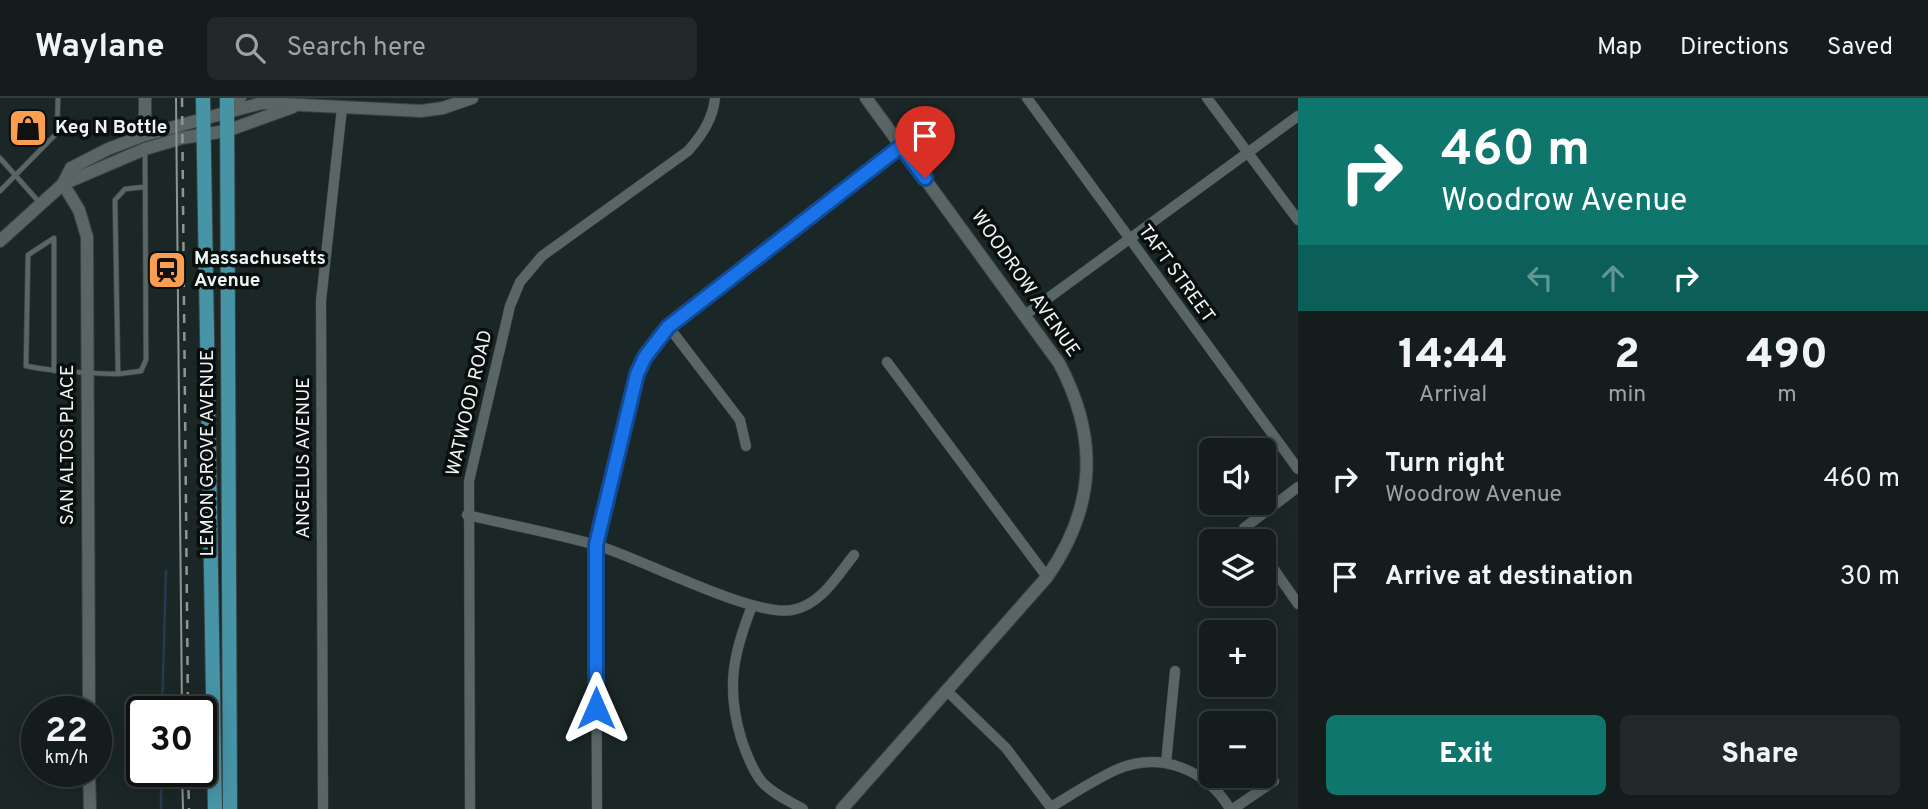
<!DOCTYPE html>
<html lang="en">
<head>
<meta charset="utf-8">
<style>
	:root { --surface:#141d1c; --page:#212a29; --text:#f1f3f6; --muted:#9da2a3; --line:#333b3b; --accent:#0f766e }
	body { margin:0; font-family:Overpass,sans-serif; background:var(--page); color:var(--text); height:100vh; display:flex; flex-direction:column; font-size:26px; white-space:nowrap }
	* { box-sizing:border-box; margin:0 }
	p { font-size:23px; color:var(--muted) }
	.icon { flex:none; width:38px; height:38px; fill:none; stroke:currentColor; stroke-width:2; stroke-linecap:round; stroke-linejoin:round }
	.map { position:relative; flex:1; overflow:hidden }
	.sheet { display:flex; flex-direction:column; background:var(--surface); width:630px }
	.sheet>* { flex:none }
	.guide { background:#0f766e; color:#fff; overflow:hidden }
	.fabs { position:absolute; left:1199px; top:340px; display:grid; gap:14px }
	.fabs a { display:grid; place-items:center; width:77px; height:77px; border-radius:10px; background:var(--surface); box-shadow:0 4px 18px #0003,0 0 0 2px var(--line); font-size:35px }
	.speed { position:absolute; left:21px; top:598px; display:flex; gap:14px; font-size:35px; font-weight:700; text-align:center }
	.speed>* { display:grid; place-content:center; width:91px; height:91px; border-radius:50%; background:var(--surface); box-shadow:0 4px 18px #0003,0 0 0 2px var(--line); line-height:1 }
	.speed small { font-size:18px; font-weight:400 }
	.speed .limit { border:4px solid #111; border-radius:10px; background:#fff; color:#111 }
	.pin { position:absolute; display:grid; place-items:center; width:60px; height:60px; color:#fff; margin:-72px -30px; border-radius:50% 50% 50% 0; rotate:-45deg; box-shadow:0 0 7px #0007 }
	.pin .icon { rotate:45deg }
	.me { position:absolute; width:77px; margin:-38px; rotate:0deg; stroke-linejoin:round; filter:drop-shadow(0 0 5px #0008) }
	.turn { display:flex; align-items:center; gap:24px; height:147px; padding:0 28px; font-size:32px }
	.turn .icon { width:91px; height:91px; stroke-width:2.5 }
	.turn b { display:block; font-size:49px; line-height:60px }
	.lanes { display:flex; align-items:center; height:66px; padding:0 28px; background:#0003; justify-content:center; gap:35px; direction:ltr }
	.lanes .off { opacity:.35 }
	.eta { display:flex; justify-content:space-evenly; align-items:center; height:119px; text-align:center }
	.eta b { font-size:42px; font-weight:800; line-height:49px }
	.button { display:flex; gap:14px; margin-top:auto; padding:14px 28px }
	.button a { flex:1; height:80px; border-radius:10px; background:var(--accent); color:#fff; font-size:28px; font-weight:800; line-height:80px; text-align:center }
	.button a+a { background:var(--page); color:var(--text) }
	ul { padding:0; list-style:none }
	li { display:flex; align-items:center; gap:21px; height:98px; padding:0 28px }
	li div { flex:1 }
	li b { display:block; font-size:26px }
	li em { font-style:normal }
	header { display:flex; align-items:center; gap:42px; box-sizing:border-box; height:98px; padding:0 35px; background:var(--surface); border-bottom:2px solid var(--line) }
	header strong { font-size:33px }
	nav { display:flex; gap:38px; margin-inline-start:auto; font-size:24px }
	.search { width:490px; height:63px; background:var(--page); display:flex; align-items:center; gap:18px; box-sizing:border-box; padding:0 24px; border-radius:10px; color:var(--muted); font-size:26px }
	main { display:flex; flex:1; min-height:0 }
	.map>svg:first-child { display:block }
	.lines { fill:none; stroke-linecap:round; stroke-linejoin:round }
	.stream { stroke:#263b4f; stroke-width:2.5 }
	.service-casing { stroke:#384241; stroke-width:6 }
	.minor-casing { stroke:#384241; stroke-width:11 }
	.tertiary-casing { stroke:#384241; stroke-width:14 }
	.secondary-casing { stroke:#384241; stroke-width:14 }
	.primary-casing { stroke:#384241; stroke-width:16 }
	.service { stroke:#596665; stroke-width:4.5 }
	.minor { stroke:#596665; stroke-width:10 }
	.tertiary { stroke:#596665; stroke-width:12 }
	.secondary { stroke:#596665; stroke-width:12 }
	.primary { stroke:#4794a7; stroke-width:14 }
	.tram { stroke:#8c9695; stroke-width:2 }
	.rail { stroke:#8c9695; stroke-width:2.5; stroke-dasharray:9 9; stroke-linecap:butt }
	.route-casing { stroke:#114b97; stroke-width:18 }
	.route { stroke:#1a73e8; stroke-width:12 }
	.labels { text-anchor:middle; dominant-baseline:central; stroke-width:7; stroke-linejoin:round; paint-order:stroke }
	.poi-label { font-size:19px; font-weight:bold; fill:#edf4f4; stroke:#0a0f0e; text-anchor:start }
	.street-label { font-size:19px; fill:#edf4f4; stroke:#0a0f0e }
</style>
</head>
<body>
<header>
<strong>Waylane</strong>
<div class="search"><svg class="icon" aria-label="search" viewBox="0 0 24 24"><circle cx="10" cy="10" r="6"/><path d="M15 15l6 6"/></svg>Search here</div>
<nav><a>Map</a><a>Directions</a><a>Saved</a></nav>
</header>
<main>
<div class="map">
<svg width="1298" height="711" viewBox="0 0 1298 711">
	<rect width="100%" height="100%" fill="#1b2726"/>
	<g class="lines">
		<g class="stream">
			<polyline points="162,614 166,473"/>
			<polyline points="161,711 161,674"/>
		</g>
		<g class="service-casing">
			<g id="service">
				<polyline points="0,60 39,104"/>
				<polyline points="144,89 125,91 115,102 118,276 141,273 146,262 145,55"/>
				<polyline points="0,93 57,35 58,0"/>
				<path d="M54,273V140L28,157L26,268C57,274 86,275 118,276"/>
			</g>
		</g>
		<g class="minor-casing">
			<g id="minor">
				<polyline points="1027,0 1298,371"/>
				<polyline points="1207,0 1298,122"/>
				<polyline points="1025,217 1298,18"/>
				<polyline points="668,228 740,322 746,348"/>
				<polyline points="887,264 1047,479"/>
				<path d="M467,417C510,427 554,435 596,447C643,461 751,519 792,512C821,507 837,478 854,457"/>
				<polyline points="1253,443 1244,430 1298,389"/>
				<polyline points="1264,457 1298,506"/>
				<path d="M752,508C733,556 726,590 741,640C746,655 752,672 762,684C773,696 789,703 803,711"/>
				<polyline points="946,592 1006,650 1052,711"/>
				<polyline points="1166,665 1175,573"/>
				<path d="M1051,709C1073,696 1095,681 1118,671C1161,653 1207,672 1230,711"/>
				<polyline points="323,711 321,203 342,10"/>
				<path d="M470,711L469,383L510,208L520,184L542,158L688,53C702,37 713,21 715,0"/>
				<polyline points="597,711 596,447 637,276 645,259 668,228 901,48"/>
				<polyline points="1233,711 1274,683"/>
			</g>
		</g>
		<g class="tertiary-casing">
			<g id="tertiary">
				<polyline points="225,15 262,5 421,13 443,10 472,0"/>
				<polyline points="225,15 240,0"/>
				<polyline points="226,33 293,9"/>
				<polyline points="145,37 145,0"/>
				<polyline points="63,86 79,112 87,139 89,614"/>
				<polyline points="89,674 90,711"/>
				<path d="M842,711L1047,479C1096,409 1099,340 1059,265L866,0"/>
			</g>
		</g>
		<g class="secondary-casing">
			<g id="secondary">
				<polyline points="63,86 71,70 108,51 145,37 225,15"/>
				<polyline points="0,143 63,86 145,51 182,40 226,33"/>
			</g>
		</g>
		<g class="primary-casing">
			<g id="primary">
				<polyline points="203,0 215,711"/>
				<polyline points="227,0 230,711"/>
			</g>
		</g>
		<use href="#service" class="service"/>
		<use href="#minor" class="minor"/>
		<use href="#tertiary" class="tertiary"/>
		<use href="#secondary" class="secondary"/>
		<use href="#primary" class="primary"/>
		<g class="tram">
			<polyline points="176,0 182,614"/>
			<polyline points="182,674 183,711"/>
		</g>
		<g class="rail">
			<polyline points="182,0 188,614"/>
			<polyline points="188,674 189,711"/>
		</g>
	</g>
	<g class="lines">
		<g class="route-casing">
			<polyline id="route" points="596,610 596,447 637,276 645,259 668,229 901,48 925,80"/>
		</g>
		<use href="#route" class="route"/>
	</g>
	<defs>
		<g id="shop-square" transform="scale(2.0125)"><rect x="-9" y="-9" width="18" height="18" rx="4" fill="#fc9e52" stroke="#0a0f0e"/><path d="M-5-2.5h2.3a2.7 3.5 0 0 1 5.4 0H5L5.5 6h-11ZM-1.5-2.5h3a1.5 2.3 0 0 0-3 0Z" fill="#111"/></g>
		<g id="station-square" transform="scale(2.0125)"><rect x="-9" y="-9" width="18" height="18" rx="4" fill="#fc9e52" stroke="#0a0f0e"/><path d="M-3-6H3Q5-6 5-4V2Q5 4 3 4L4.5 6H3L1.5 4h-3L-3 6H-4.5L-3 4Q-5 4-5 2V-4Q-5-6-3-6ZM-3.5-4v3h7v-3ZM-3.5 1v1.5H-2V1ZM2 1v1.5H3.5V1Z" fill="#111"/></g>
	</defs>
	<g fill-rule="evenodd">
		<use href="#shop-square" x="28" y="30"/>
		<use href="#station-square" x="167" y="172"/>
	</g>
	<g class="labels">
		<g class="poi-label">
			<text x="55" y="30">Keg N Bottle</text>
			<text x="194" y="161">Massachusetts<tspan x="194" dy="22">Avenue</tspan></text>
		</g>
		<g class="street-label">
			<text transform="translate(1176 176) rotate(54)">TAFT STREET</text>
			<text transform="translate(1025 186) rotate(55)">WOODROW AVENUE</text>
			<text transform="translate(470 305) rotate(-77)">WATWOOD ROAD</text>
			<text transform="translate(68 347) rotate(-90)">SAN ALTOS PLACE</text>
			<text transform="translate(208 355) rotate(-90)">LEMON GROVE AVENUE</text>
			<text transform="translate(304 360) rotate(-90)">ANGELUS AVENUE</text>
		</g>
	</g>
</svg>
<div class="fabs">
<a><svg class="icon" aria-label="sound" viewBox="0 0 24 24"><path d="M4 9h4l5-4v14l-5-4H4zM17 9q2 3 0 6"/></svg></a>
<a><svg class="icon" aria-label="layers" viewBox="0 0 24 24"><path d="M12 4l9 5-9 5-9-5zM3 14l9 5 9-5"/></svg></a>
<a>+</a>
<a>−</a>
</div>
<div class="speed"><div>22<small>km/h</small></div><div class="limit">30</div></div>
<div class="pin" style="left:925px;top:80px;background:#d93025"><svg class="icon" aria-label="arrive" viewBox="0 0 24 24"><path d="M6 21V4h12l-3 4 3 4H6"/></svg></div>
<svg class="me" style="left:596px;top:610px" viewBox="-20 -20 40 40"><path d="M0-17L14 15 0 8-14 15z" fill="#1a73e8" stroke="#fff" stroke-width="4"/></svg>
</div>
<section class="sheet">
<div class="guide">
<div class="turn"><svg class="icon" aria-label="right" viewBox="0 0 24 24"><path d="M7 20v-9h11M14 6l5 5-5 5"/></svg><div><b>460 m</b>Woodrow Avenue</div></div>
<div class="lanes"><svg class="icon off" aria-label="left" viewBox="0 0 24 24"><path d="M17 20v-9H6M10 6l-5 5 5 5"/></svg><svg class="icon off" aria-label="ahead" viewBox="0 0 24 24"><path d="M12 20V5M6 11l6-6 6 6"/></svg><svg class="icon" aria-label="right" viewBox="0 0 24 24"><path d="M7 20v-9h11M14 6l5 5-5 5"/></svg></div>
</div>
<div class="eta">
<div><b>14:44</b><p>Arrival</p></div>
<div><b>2</b><p>min</p></div>
<div><b>490</b><p>m</p></div>
</div>
<ul>
<li><svg class="icon" aria-label="right" viewBox="0 0 24 24"><path d="M7 20v-9h11M14 6l5 5-5 5"/></svg><div><b>Turn right</b><p>Woodrow Avenue</p></div><em>460 m</em></li>
<li><svg class="icon" aria-label="arrive" viewBox="0 0 24 24"><path d="M6 21V4h12l-3 4 3 4H6"/></svg><div><b>Arrive at destination</b></div><em>30 m</em></li>
</ul>
<div class="button"><a>Exit</a><a>Share</a></div>
</section>
</main>
</body>
</html>
